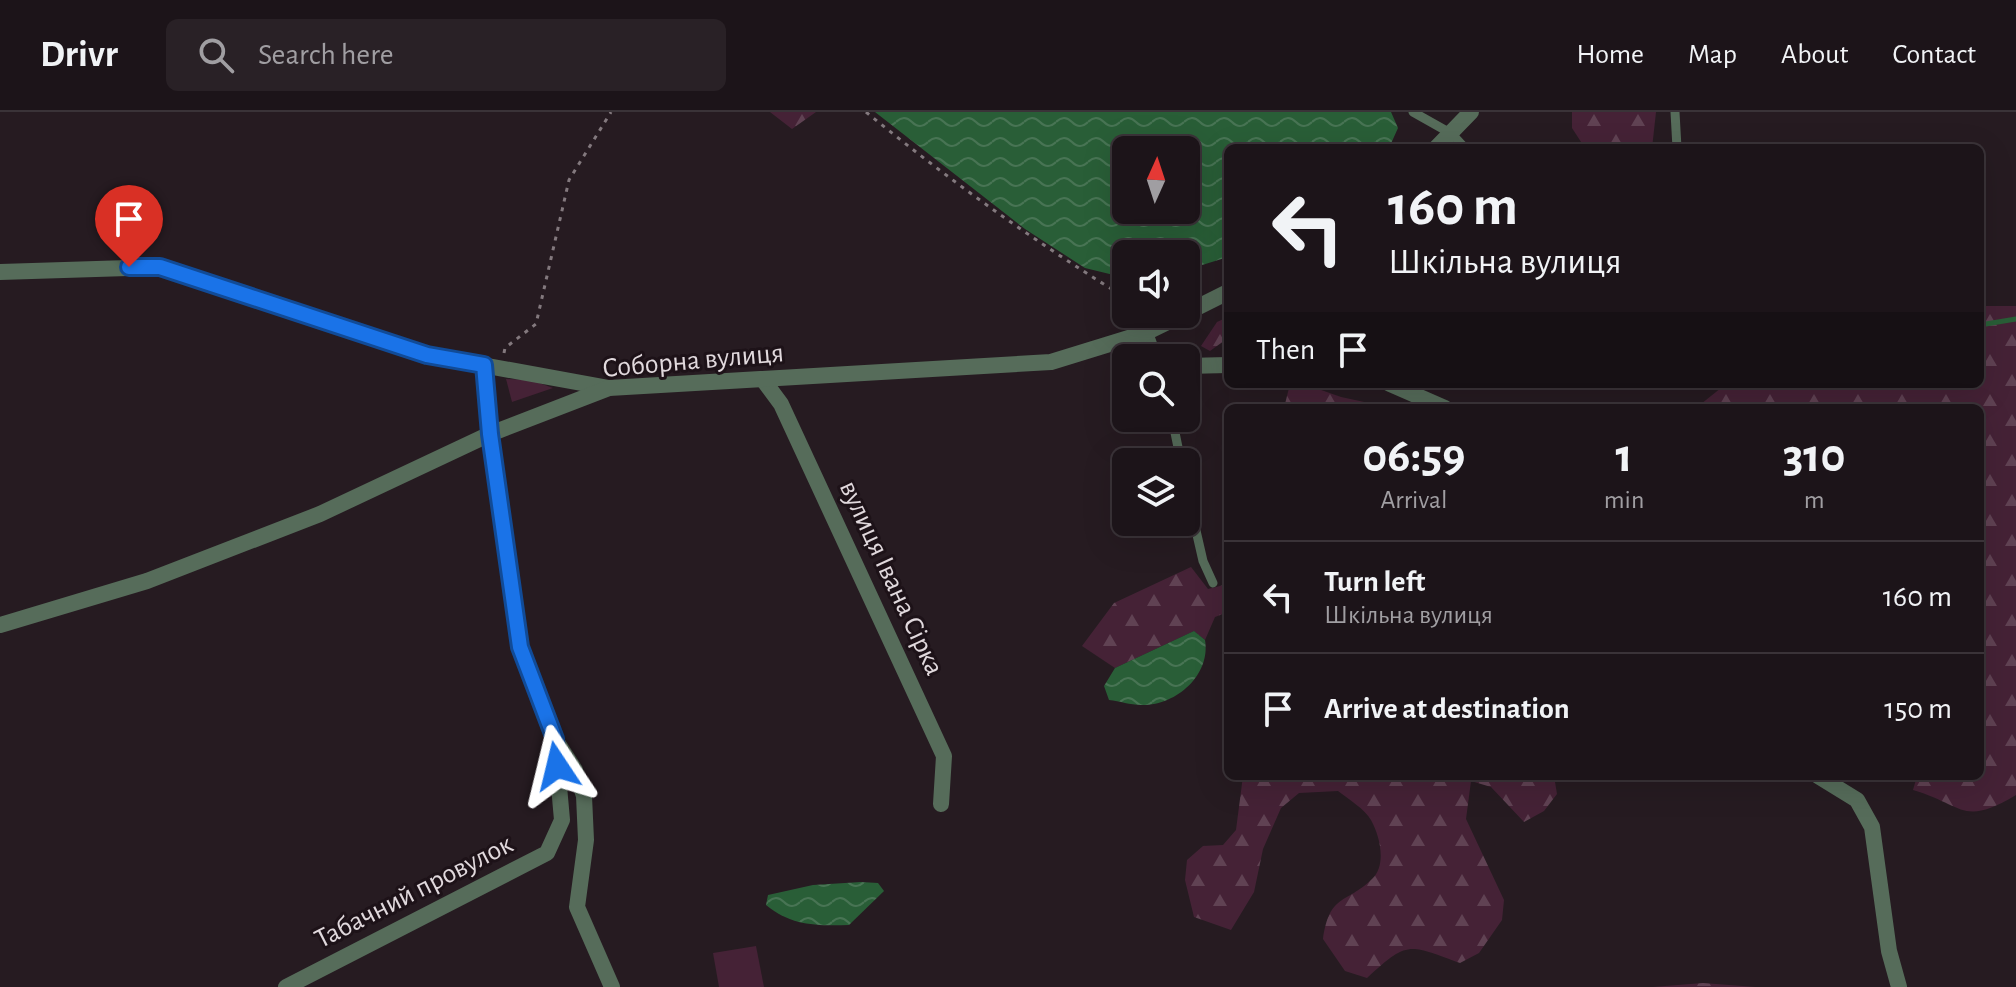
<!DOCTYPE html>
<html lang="en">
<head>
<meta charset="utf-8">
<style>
	:root { --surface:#1c1419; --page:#292126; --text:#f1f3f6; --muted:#a09ea2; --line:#3a3338 }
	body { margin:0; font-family:"Alegreya Sans",sans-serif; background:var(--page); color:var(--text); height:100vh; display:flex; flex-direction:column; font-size:30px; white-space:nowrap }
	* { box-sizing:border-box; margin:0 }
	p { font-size:26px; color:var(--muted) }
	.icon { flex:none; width:44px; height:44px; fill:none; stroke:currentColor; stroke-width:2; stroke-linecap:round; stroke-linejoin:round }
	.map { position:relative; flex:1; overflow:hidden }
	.side { position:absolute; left:1224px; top:292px; width:760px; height:376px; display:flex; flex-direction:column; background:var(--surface); border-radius:12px; box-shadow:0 8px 32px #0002,0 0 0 2px var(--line) }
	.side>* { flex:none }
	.top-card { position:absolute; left:1224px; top:32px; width:760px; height:244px; border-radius:12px; box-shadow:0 8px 32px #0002,0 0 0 2px var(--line); background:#1c1419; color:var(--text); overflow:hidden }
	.needle { width:52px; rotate:3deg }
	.controls { position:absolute; left:1112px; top:24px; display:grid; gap:16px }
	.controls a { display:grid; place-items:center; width:88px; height:88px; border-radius:12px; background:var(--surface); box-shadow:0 8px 32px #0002,0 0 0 2px var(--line); font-size:40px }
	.pin { position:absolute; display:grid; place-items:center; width:68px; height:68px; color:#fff; margin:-82px -34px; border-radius:50% 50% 50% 0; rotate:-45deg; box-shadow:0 0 8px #0007 }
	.pin .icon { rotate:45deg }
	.me { position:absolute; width:88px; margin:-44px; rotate:350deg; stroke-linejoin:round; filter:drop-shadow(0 0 6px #0008) }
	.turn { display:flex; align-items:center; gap:28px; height:168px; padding:0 32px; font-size:36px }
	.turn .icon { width:104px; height:104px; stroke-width:2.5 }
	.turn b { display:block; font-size:56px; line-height:68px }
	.then { display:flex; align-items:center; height:76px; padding:0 32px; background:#0003; gap:16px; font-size:30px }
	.eta { display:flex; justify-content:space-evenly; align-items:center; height:136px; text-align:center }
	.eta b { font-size:48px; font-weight:600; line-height:56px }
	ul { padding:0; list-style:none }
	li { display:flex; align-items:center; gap:24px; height:112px; padding:0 32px; border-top:2px solid var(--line) }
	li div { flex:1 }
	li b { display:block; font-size:30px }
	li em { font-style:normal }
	header { display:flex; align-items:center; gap:48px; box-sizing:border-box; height:112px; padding:0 40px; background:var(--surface); border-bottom:2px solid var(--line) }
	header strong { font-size:38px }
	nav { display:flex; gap:44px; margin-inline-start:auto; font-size:28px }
	.search { width:560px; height:72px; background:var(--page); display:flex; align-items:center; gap:20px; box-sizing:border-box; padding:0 28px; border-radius:12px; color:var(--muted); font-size:30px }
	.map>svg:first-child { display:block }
	.grass { fill:#452236 }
	.forest { fill:url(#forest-firs) }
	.water { fill:url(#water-waves); fill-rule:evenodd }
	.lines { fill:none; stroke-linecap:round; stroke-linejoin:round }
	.stream { stroke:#295e37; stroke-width:5 }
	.path { stroke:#83797e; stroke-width:3; stroke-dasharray:4 6; stroke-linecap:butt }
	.service { stroke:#566c5a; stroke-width:9 }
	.minor { stroke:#566c5a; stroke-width:16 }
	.tertiary { stroke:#566c5a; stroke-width:16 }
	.route-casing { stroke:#114b97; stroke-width:20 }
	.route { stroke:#1a73e8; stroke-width:14 }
	.labels { text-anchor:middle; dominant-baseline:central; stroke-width:6; stroke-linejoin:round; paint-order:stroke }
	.street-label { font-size:28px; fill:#e1d9dd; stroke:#1d1218 }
</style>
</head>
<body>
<header>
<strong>Drivr</strong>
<div class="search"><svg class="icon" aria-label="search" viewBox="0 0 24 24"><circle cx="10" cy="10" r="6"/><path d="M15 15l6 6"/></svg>Search here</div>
<nav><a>Home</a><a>Map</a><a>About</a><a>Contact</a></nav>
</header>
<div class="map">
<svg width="2016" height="875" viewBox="0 0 2016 875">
	<defs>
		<pattern id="forest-firs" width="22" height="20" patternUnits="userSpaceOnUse" patternTransform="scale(2)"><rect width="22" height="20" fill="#452236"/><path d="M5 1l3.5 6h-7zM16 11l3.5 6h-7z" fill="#604253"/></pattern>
		<pattern id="water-waves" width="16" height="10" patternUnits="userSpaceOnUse" patternTransform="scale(2)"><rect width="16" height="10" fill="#295e37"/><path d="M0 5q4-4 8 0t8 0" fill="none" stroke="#487454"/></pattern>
	</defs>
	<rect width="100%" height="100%" fill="#261b21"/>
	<g class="grass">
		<polygon points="506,267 531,268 553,276 512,290"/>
		<polygon points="756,834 764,875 719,875 713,841"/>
	</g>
	<g class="forest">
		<polygon points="770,0 816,0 792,17"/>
		<polygon points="1572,0 1656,0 1652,36 1585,36 1572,16"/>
		<path d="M1980,194H2016V683C1962,715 1964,693 1913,678L1917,664H1980V296H1696L1726,272H1980Z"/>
		<polygon points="1228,205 1228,226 1210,239 1201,234 1217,210"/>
		<polygon points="1290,272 1304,272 1341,285 1392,296 1284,296"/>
		<polygon points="1191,455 1208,477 1228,472 1228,500 1215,505 1205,528 1194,519 1115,556 1082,534 1114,491"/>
		<path d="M1243,664H1554L1557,682L1544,699L1524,710L1491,675L1471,669L1466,707L1504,788L1502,808L1479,841L1460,851C1408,832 1408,828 1367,866L1345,859L1323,827C1330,781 1345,793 1372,767C1387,753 1380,724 1371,708C1365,697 1348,687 1338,679L1299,681L1281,696L1263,737L1254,780L1231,818L1194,805L1185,768L1187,748L1203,734L1223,733L1236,718Z"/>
		<polygon points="1703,871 1755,875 1653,875"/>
	</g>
	<g class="water">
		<path d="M875,0H1391L1398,16L1389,36H1228V145L1186,158V142H1126V166L1085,156L1025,117ZM1126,38H1186V98H1126Z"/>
		<path d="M1194,519L1205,528C1211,563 1176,594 1141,593C1130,593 1120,589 1109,588L1104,574L1115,556Z"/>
		<path d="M861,770L878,771L884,779L849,813C818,814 791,814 766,793L768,783L813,773Z"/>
	</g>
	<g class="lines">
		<polyline class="stream" points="1980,213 2016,207"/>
		<g class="path">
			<path d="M866,0C949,68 1035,130 1126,186"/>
			<polyline points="504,241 505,236 536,212 569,68 611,0"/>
		</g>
		<g class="service">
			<polyline points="1413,0 1452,22 1465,36"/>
			<polyline points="1675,0 1677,36"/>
			<polyline points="1172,306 1181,350"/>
			<polyline points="1186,375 1203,449 1213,471"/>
		</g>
		<g class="minor">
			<polyline points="0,160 160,155 427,243 609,276"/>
			<polyline points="1145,221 1154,246"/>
			<polyline points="484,253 490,322 520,535 555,627 575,658 584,684 586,728 577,795 612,875"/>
			<polyline points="1186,254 1228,253"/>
			<polyline points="764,269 781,292 944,644 941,692"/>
			<polyline points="1390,272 1445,296"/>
			<polyline points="1818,664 1857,688 1872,715 1889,839 1899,875"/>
			<polyline points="286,875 547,741 562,708 555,629"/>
		</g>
		<g class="tertiary">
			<polyline points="1436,36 1471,0"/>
			<polyline points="1186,201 1228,180"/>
			<polyline points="0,513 147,469 320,402 490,322 609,276 1051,250 1145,221 1184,202"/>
		</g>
	</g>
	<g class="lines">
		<g class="route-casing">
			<polyline id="route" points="129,155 160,155 427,243 484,253 490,322 520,535 555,627 557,654"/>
		</g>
		<use href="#route" class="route"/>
	</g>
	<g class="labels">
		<g class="street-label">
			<text transform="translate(693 249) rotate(-5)">Соборна вулиця</text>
			<text transform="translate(891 466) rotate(65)">вулиця Івана Сірка</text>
			<text transform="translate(414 780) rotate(-27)">Табачний провулок</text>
		</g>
	</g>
</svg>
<div class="controls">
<a><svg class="needle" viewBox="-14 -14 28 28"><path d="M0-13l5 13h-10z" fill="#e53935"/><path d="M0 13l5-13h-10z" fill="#a09ea2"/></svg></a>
<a><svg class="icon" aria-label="sound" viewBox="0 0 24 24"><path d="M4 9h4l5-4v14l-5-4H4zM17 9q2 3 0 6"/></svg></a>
<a><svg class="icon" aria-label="search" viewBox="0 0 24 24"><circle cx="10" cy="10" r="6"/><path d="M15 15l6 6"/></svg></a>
<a><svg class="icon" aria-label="layers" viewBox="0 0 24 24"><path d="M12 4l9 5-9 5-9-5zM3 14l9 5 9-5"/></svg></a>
</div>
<div class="pin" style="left:129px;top:155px;background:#d93025"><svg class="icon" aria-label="arrive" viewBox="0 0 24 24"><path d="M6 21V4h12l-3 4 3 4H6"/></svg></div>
<svg class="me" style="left:557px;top:654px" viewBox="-20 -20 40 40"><path d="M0-17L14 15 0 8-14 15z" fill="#1a73e8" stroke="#fff" stroke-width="4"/></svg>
<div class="top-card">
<div class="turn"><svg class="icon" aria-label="left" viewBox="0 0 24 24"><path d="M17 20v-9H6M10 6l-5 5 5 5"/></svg><div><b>160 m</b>Шкільна вулиця</div></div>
<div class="then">Then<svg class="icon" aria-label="arrive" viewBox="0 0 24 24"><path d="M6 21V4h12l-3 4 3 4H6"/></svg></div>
</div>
<section class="side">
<div class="eta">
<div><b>06:59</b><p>Arrival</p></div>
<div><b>1</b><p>min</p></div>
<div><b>310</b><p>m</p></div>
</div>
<ul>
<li><svg class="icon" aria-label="left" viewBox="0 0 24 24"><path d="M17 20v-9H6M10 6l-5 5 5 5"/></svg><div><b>Turn left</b><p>Шкільна вулиця</p></div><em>160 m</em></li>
<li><svg class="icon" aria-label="arrive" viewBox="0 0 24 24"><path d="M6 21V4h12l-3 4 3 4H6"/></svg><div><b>Arrive at destination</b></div><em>150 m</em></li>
</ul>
</section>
</div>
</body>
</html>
